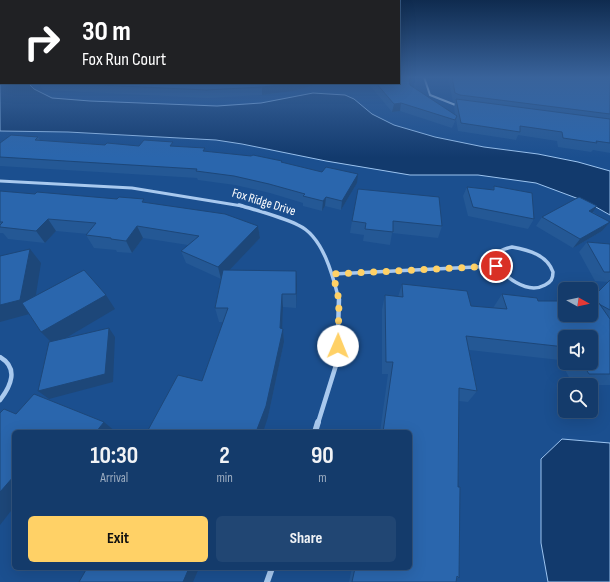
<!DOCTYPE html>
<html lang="en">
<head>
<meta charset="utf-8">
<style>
	:root { --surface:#143b6b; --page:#214673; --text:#f1f3f6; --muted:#9dadc1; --line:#33557e; --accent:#ffd166 }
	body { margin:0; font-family:"Sofia Sans Condensed",sans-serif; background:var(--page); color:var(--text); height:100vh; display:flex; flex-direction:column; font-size:15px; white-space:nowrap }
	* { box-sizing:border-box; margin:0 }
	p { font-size:13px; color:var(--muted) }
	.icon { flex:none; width:22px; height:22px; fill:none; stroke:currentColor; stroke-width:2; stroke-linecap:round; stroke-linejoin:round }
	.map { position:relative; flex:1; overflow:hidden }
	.drawer { position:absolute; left:12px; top:430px; width:400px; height:140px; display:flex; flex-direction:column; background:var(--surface); border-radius:6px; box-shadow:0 4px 16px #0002,0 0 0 1px var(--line) }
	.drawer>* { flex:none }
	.hud { position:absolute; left:0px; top:0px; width:400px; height:84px; box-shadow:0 4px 16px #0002,0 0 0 1px var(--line); background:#202124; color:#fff; overflow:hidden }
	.needle { width:26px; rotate:98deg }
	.tools { position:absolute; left:558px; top:282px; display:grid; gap:8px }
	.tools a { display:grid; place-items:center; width:40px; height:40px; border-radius:6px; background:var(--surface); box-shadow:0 4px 16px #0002,0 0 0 1px var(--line); font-size:20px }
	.pin { position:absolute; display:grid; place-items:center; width:34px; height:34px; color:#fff; margin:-17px; border:2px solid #fff; border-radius:50%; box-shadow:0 1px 4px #0007 }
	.me { position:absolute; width:44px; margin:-22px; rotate:1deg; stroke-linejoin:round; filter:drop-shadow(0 0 3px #0008) }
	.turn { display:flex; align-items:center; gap:14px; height:84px; padding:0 16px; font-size:18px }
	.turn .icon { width:52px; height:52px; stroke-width:2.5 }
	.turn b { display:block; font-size:28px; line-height:34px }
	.eta { display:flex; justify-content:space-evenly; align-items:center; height:68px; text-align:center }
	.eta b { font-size:24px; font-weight:700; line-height:28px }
	.primary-button { display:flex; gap:8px; margin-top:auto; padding:8px 16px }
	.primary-button a { flex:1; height:46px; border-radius:6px; background:var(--accent); color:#111; font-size:16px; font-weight:700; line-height:46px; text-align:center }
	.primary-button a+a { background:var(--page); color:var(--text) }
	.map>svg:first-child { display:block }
	.water { fill:#123a6d; stroke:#9cc4f0 }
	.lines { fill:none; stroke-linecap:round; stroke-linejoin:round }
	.minor-far4 { stroke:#a9c9ee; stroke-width:2 }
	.minor-far3 { stroke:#a9c9ee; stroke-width:3 }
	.minor-far2 { stroke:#a9c9ee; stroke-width:3.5 }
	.minor-far1 { stroke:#a9c9ee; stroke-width:4.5 }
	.minor { stroke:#a9c9ee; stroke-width:6 }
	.wall { fill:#245895; fill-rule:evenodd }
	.shaded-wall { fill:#1d4779 }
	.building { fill:#2a66ad; stroke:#1d4779 }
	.route { stroke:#ffd166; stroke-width:7; stroke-dasharray:0 12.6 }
	.labels { text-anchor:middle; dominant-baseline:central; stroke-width:4; stroke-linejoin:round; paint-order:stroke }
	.street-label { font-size:13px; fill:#fff; stroke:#1b4f8f }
</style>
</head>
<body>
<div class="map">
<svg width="610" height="582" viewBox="0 0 610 582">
	<rect width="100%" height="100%" fill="#1b4f8f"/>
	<g class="water">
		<polygon points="0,77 1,83 28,83 34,89 52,98 90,101 217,106 261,103 313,93 345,95 354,99 372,114 394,125 435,137 484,147 538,154 578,162 610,171 610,215 587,202 536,183 478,175 410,175 326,161 242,144 216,140 68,132 0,131"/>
		<polygon points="562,439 610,443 610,582 548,582 541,543 541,459"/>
	</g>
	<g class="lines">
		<polyline class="minor-far4" points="424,77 430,95 458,106"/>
		<polyline class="minor-far3" points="0,181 132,188 242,206"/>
		<g class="minor-far2">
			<path d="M239,205C258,211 279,216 298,225C323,236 333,276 339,300"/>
			<path d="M512,247C529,250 547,255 553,272C553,279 551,282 545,285C527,295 502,276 494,260C497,251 503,249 512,247Z"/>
			<polyline points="333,274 496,266"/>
		</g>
		<g class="minor-far1">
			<path d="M0,357C19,368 11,386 0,400"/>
			<polyline points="318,423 337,362 339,299"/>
		</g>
		<g class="minor">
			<polyline points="315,432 318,422"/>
			<polyline points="267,582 272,568"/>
		</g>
	</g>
	<g class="wall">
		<polygon points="448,77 610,77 610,153 593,150 591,152 558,147 557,141 518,135 516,140 458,131 456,119 452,128 400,111 392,112 368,83 399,83 410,85 455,115 454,107 455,103 453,102"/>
		<polygon points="39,83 323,83 293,91 262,95 208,98 43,90"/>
		<polygon points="38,137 40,140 105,145 174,146 206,151 282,161 282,163 357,183 341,210 325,206 322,211 303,206 303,203 270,193 235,185 198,180 197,178 0,166 0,143"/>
		<polygon points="494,186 534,219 528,229 468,216 463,196 467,187 492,190"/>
		<polygon points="358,189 442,226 438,238 392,233 390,245 363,241 364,235 350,233 352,221"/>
		<polygon points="0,191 145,202 258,226 260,238 229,270 297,285 296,308 283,307 282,328 283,329 284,342 268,417 202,381 223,322 219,322 215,308 221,279 186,263 181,251 188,245 143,238 132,253 117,252 116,250 94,248 86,235 88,234 56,231 45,243 8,239 3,233 0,233"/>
		<polygon points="593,212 610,222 602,231 573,248 536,226 542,217"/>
		<path d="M587,242L610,244V385H573L560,360L469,350L477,391L468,402L459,401L458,487L459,578H457L456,582H349L352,568H410V432H380L388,374H382V309L385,295L398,297L402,284L471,306L493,308L502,294L538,301L591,315L608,282L595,281L579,252ZM565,337L591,363H565Z"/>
	</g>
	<g class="shaded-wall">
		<polygon points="295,83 323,83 293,91 262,95 262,87"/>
		<polygon points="401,103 400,111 392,112 394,104"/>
		<polygon points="358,174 357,183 341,210 342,201"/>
		<polygon points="326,197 325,206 322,211 323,201"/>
		<polygon points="597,206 590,216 589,211"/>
		<polygon points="48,219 56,231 45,243 36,231"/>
		<polygon points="610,222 602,231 573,248 580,239"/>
		<polygon points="137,226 143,238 132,253 126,241"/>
		<polygon points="258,226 260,238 221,279 218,267"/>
		<polygon points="30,249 41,263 33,313 0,322 0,305"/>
		<polygon points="296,271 297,285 296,308"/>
		<polygon points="282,294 283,307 282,333 283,329 284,342 268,417 263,432 256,432 280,328"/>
		<polygon points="106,295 115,309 54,345 41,332"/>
		<polygon points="109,328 115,337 113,382 49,399 38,391"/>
		<polygon points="104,422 116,432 96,432"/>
		<polygon points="14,476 14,507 0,525 0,492"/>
		<polygon points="189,568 199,568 193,582 183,582"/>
	</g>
	<g class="building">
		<polygon points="399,77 409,77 410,85 457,116 455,120 401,103 394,104 376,83 399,83"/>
		<polygon points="452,77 610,77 610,114 460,95 455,93"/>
		<polygon points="58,83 295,83 262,87 206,90"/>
		<polygon points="456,99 610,119 610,143 596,141 597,143 563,138 562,132 520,126 520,132 461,123"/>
		<polygon points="11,135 38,137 35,140 105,145 107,143 139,146 144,140 173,142 170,146 205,148 203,151 251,156 253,155 282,161 281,162 322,172 326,167 358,174 342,201 326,197 323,201 303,196 305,194 269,184 234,176 196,171 197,169 0,157 0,143"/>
		<polygon points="494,186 532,193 534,219 473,207 467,187 494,190"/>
		<polygon points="358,189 439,197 442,226 393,221 393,232 365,229 366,223 352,221"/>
		<polygon points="0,191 35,194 37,192 117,199 119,197 144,199 142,202 225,214 258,226 218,267 181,251 199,236 137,226 126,241 111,239 111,238 86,235 96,223 48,219 36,231 0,227 0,225 3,222 0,222"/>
		<polygon points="579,197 597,206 589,211 610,222 580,239 542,217"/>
		<polygon points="587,242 610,244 610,272 604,272"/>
		<polygon points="30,249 20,300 0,305 0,256"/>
		<polygon points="84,270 106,295 41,332 22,303"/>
		<polygon points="223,270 296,271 296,294 282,294 280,328 283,329 266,406 256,432 147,432 178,375 202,381 228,308 215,308"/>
		<polygon points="610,280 610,310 599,304 594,296"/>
		<polygon points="402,284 467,291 471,306 507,309 502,294 537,298 538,301 565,301 565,315 591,315 591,299 594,296 610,319 610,374 589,374 582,363 591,363 591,337 565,337 565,347 466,336 477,391 459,388 458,487 460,487 459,578 457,576 456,582 352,582 355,568 410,568 410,432 383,432 393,362 386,362 385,295 403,297"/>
		<polygon points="109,328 105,374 38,391 49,342"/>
		<polygon points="34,394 104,422 96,432 14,432 14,476 0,492 0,413 4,409 16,414"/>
		<polygon points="87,568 189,568 183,582 79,582"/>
	</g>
	<linearGradient id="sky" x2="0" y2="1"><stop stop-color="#0f2b4f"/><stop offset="0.49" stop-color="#39639b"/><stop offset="1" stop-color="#39639b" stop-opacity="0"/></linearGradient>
	<rect width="610" height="158" fill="url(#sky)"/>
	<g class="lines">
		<polyline class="route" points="338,346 339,300 333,274 496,266"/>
	</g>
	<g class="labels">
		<g class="street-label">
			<text transform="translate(264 202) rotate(17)">Fox Ridge Drive</text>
		</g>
	</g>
</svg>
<div class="tools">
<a><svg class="needle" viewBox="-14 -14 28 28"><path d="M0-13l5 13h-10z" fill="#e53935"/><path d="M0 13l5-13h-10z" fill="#9dadc1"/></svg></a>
<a><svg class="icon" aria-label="sound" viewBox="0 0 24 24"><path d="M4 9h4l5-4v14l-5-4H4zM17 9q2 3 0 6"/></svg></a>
<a><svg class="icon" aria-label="search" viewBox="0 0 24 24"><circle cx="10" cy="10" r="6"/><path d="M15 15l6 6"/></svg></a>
</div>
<div class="pin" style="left:496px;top:266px;background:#d93025"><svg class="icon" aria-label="arrive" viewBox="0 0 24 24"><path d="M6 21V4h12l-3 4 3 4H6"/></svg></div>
<svg class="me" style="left:338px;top:346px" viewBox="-20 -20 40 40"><circle r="19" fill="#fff"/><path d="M0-13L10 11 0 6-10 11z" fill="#ffd166"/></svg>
<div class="hud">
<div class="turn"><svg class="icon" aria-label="right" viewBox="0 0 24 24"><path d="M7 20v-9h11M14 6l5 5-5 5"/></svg><div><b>30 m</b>Fox Run Court</div></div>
</div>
<section class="drawer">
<div class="eta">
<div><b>10:30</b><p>Arrival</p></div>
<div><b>2</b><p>min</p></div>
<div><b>90</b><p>m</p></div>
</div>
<div class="primary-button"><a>Exit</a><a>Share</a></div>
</section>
</div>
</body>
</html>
